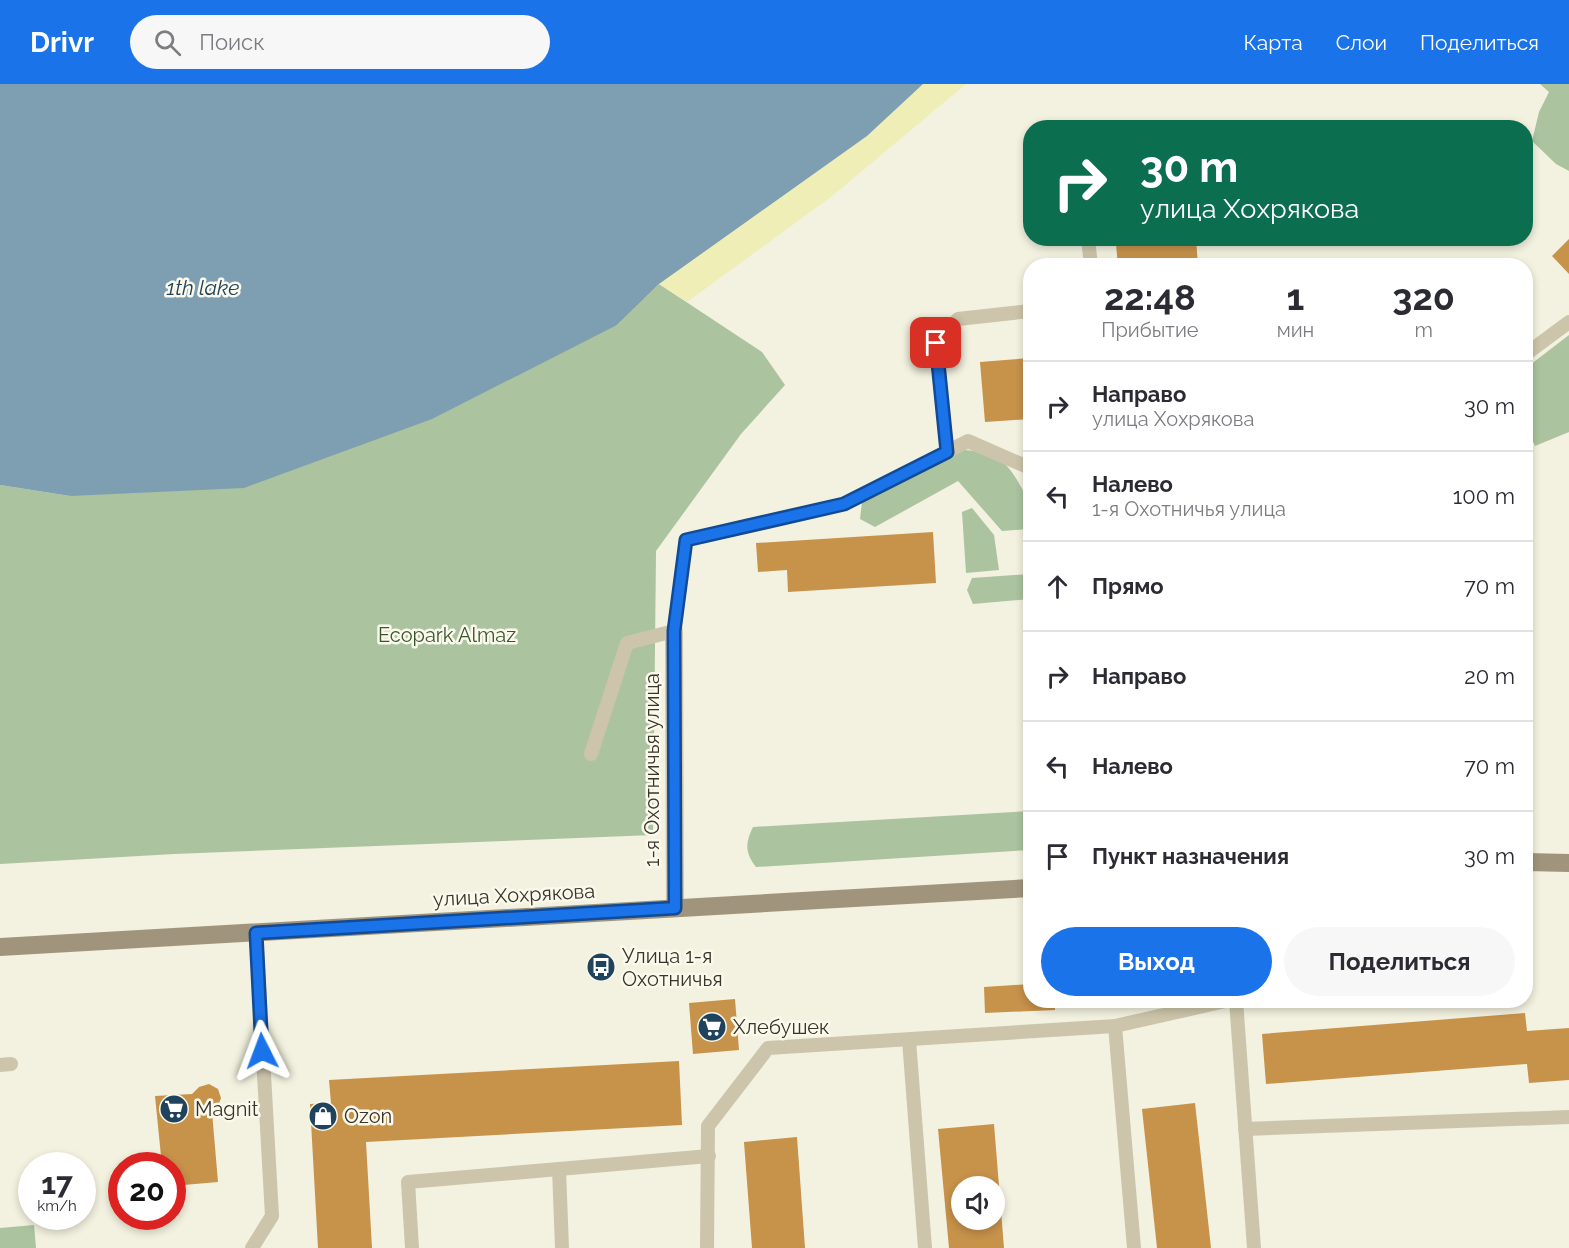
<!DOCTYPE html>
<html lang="ru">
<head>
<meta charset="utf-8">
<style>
	:root { --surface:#fff; --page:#f7f7f7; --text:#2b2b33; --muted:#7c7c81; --line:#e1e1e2; --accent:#1a73e8 }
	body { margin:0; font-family:Raleway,sans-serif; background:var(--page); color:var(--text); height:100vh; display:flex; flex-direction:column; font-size:22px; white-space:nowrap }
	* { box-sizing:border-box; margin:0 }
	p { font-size:20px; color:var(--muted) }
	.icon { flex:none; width:33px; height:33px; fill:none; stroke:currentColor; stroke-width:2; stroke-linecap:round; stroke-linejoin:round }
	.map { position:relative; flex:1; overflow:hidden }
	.sheet { position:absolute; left:1023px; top:174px; width:510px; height:750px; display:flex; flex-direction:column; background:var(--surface); border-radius:24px; box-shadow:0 3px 9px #0003 }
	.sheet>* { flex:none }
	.guide { position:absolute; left:1023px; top:36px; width:510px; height:126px; border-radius:24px; box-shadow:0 3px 9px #0003; background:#0b6e4f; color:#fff; overflow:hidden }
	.controls { position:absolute; left:951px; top:1092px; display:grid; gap:12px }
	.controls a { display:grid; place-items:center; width:54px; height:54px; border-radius:50%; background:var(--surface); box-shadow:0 3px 9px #0003; font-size:30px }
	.speed { position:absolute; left:18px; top:1068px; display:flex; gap:12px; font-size:30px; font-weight:700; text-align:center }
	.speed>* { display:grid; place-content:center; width:78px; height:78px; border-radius:50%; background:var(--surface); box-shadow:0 3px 9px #0003; line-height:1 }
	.speed small { font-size:15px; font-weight:400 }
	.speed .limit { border:9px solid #d22; background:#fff; color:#111 }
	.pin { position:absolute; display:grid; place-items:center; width:51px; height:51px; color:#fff; margin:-26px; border-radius:12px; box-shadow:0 3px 9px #0006 }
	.me { position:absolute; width:66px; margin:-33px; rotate:357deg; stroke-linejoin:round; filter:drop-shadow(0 0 4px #0008) }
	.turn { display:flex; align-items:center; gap:21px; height:126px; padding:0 18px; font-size:27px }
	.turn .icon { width:78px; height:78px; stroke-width:2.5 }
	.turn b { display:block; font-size:42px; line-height:51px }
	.eta { display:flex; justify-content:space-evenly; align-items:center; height:102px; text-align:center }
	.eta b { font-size:36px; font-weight:700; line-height:42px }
	.cta { display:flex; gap:12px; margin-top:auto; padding:12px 18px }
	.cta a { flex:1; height:69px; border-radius:36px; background:var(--accent); color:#fff; font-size:24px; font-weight:700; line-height:69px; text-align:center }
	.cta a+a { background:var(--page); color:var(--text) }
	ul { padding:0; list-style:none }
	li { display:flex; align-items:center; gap:18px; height:90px; padding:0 18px; border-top:2px solid var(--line) }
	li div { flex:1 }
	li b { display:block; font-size:22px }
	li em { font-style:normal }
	header { display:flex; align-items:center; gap:36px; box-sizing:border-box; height:84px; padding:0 30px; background:var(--accent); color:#fff }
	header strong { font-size:28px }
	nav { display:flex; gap:33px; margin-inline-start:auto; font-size:21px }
	.search { width:420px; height:54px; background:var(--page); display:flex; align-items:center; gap:15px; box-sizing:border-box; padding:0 21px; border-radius:33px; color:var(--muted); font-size:22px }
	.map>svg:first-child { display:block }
	.green { fill:#abc39f }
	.sand { fill:#eeeeb6 }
	.water { fill:#7e9eb1 }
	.building { fill:#c7924a; fill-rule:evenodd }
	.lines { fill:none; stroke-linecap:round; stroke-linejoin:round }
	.lane { stroke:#ccc5ab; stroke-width:14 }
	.street { stroke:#ccc5ab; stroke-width:18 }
	.secondary { stroke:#a0957c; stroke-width:18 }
	.route-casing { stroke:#114b97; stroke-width:15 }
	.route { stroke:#1a73e8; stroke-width:10 }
	.labels { text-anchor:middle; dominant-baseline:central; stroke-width:5; stroke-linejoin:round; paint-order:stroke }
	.park-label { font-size:20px; fill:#3a582e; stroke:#faf9ec }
	.street-label { font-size:20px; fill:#3a342a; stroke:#faf9ec }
	.poi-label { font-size:20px; fill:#3a342a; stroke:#faf9ec; text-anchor:start }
	.water-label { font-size:21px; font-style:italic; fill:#1f435c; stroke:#faf9ec }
</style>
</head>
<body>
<header>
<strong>Drivr</strong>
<div class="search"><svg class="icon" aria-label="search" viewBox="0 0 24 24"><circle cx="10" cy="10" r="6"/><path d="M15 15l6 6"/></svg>Поиск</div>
<nav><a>Карта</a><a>Слои</a><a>Поделиться</a></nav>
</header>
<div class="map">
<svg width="1569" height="1164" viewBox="0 0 1569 1164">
	<rect width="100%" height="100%" fill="#f3f1df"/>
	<g class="green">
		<polygon points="1540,0 1569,0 1569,87 1556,80 1532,57 1539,28 1549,8"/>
		<polygon points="659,200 762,268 785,301 741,350 656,467 653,751 174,770 0,780 0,401 70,412 617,241"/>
		<polygon points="1569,251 1569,348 1535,362 1526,342 1526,284"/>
		<path d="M959,366C999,366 1008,378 1026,412H1030V445L1002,447L958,397L875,443L860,435L862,418Z"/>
		<polygon points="972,424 994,451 999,486 966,489 962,428"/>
		<polygon points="1030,490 1030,515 973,520 967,506 972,494"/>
		<path d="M1030,727V766L756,783C745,769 745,759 753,743Z"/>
		<polygon points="34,1141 36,1164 0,1164 0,1144"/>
	</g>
	<polygon class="sand" points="923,0 966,0 832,112 687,218 659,200 867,52"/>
	<polygon class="water" points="0,0 923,0 867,52 659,200 617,241 432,335 244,404 70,412 0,401"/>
	<g class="building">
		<polygon points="1196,154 1198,182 1118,182 1116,160"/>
		<polygon points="1569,155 1569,190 1552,172"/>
		<polygon points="1030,274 1030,335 985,338 980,278"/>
		<polygon points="933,448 936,499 788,508 787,486 758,488 756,459"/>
		<polygon points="1030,900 1030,916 1055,916 1055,926 985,929 984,903"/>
		<polygon points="735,915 739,966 693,970 689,919"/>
		<polygon points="1525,929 1527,947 1569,944 1569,996 1529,999 1527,980 1266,1000 1262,950"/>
		<polygon points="679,977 682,1041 366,1058 372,1164 318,1164 310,1020 331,1019 329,996"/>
		<polygon points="209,1000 218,1005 221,1014 218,1022 212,1028 218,1098 172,1102 172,1082 162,1082 155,1012 192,1010 199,1003"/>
		<polygon points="1195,1019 1211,1164 1157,1164 1142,1025"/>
		<path d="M994,1040L1004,1164H949L938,1045ZM962,1102H994V1136H962Z"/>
		<polygon points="797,1053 805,1164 752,1164 744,1058"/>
	</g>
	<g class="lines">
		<g class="lane">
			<polyline points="1088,154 1091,182"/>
			<polyline points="1526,270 1569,238"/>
			<polyline points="947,368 936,259 958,235 1030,227"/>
			<polyline points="591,670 627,559 674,547 686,456 844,420 968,357 1030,384"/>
			<polyline points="1236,916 1254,1164"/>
			<polyline points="1115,942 1134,1164"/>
			<polyline points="909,956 925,1164"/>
			<polyline points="0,981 11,980"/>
			<polyline points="1245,1045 1569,1033"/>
			<polyline points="252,1164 272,1132 256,849"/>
			<polyline points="412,1164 408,1098 559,1085"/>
			<polyline points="562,1164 559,1085 709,1072"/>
			<polyline points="707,1164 708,1042 768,964 1115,942 1230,916"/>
		</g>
		<polyline class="street" points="674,547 675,824"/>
		<g class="secondary">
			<polyline points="1526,778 1569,779"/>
			<polyline points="0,863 1030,804"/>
		</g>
	</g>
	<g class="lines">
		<g class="route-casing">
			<polyline id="route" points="262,967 256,849 675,824 674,547 686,456 844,420 947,368 936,259"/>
		</g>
		<use href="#route" class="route"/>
	</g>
	<defs>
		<g id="bus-disc" transform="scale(1.5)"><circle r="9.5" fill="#1f435c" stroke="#faf9ec"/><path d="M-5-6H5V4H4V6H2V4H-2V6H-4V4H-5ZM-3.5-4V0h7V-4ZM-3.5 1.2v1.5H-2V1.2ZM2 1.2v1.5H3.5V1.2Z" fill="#fff"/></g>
		<g id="supermarket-disc" transform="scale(1.5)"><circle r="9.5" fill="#1f435c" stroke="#faf9ec"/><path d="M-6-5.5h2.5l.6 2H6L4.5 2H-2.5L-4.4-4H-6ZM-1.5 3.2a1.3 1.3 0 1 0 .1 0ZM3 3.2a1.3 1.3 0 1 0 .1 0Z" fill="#fff"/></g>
		<g id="shop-disc" transform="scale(1.5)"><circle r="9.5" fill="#1f435c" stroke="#faf9ec"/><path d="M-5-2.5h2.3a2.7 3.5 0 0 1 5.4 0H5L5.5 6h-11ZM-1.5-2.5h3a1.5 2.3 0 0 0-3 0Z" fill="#fff"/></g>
	</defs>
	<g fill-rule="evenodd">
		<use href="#bus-disc" x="601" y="883"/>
		<use href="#supermarket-disc" x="712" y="943"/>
		<use href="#supermarket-disc" x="174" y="1025"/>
		<use href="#shop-disc" x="323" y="1032"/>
	</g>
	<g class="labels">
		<g class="park-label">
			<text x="447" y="551">Ecopark Almaz</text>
		</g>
		<g class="street-label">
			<text transform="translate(652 686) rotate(-90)">1-я Охотничья улица</text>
			<text transform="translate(514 811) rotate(-3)">улица Хохрякова</text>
		</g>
		<g class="poi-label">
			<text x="622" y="872">Улица 1-я<tspan x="622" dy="23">Охотничья</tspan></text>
			<text x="733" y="943">Хлебушек</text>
			<text x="195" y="1025">Magnit</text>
			<text x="344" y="1032">Ozon</text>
		</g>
		<g class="water-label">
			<text x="203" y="203">1th lake</text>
		</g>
	</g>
</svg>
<div class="controls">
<a><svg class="icon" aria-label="sound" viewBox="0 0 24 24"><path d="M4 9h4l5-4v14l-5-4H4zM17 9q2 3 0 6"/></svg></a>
</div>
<div class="speed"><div>17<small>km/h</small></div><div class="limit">20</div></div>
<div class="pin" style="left:936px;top:259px;background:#d93025"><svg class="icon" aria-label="arrive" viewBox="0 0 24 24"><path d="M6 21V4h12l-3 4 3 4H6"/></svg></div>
<svg class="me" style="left:262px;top:967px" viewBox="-20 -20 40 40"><path d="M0-17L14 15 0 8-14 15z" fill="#1a73e8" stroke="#fff" stroke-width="4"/></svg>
<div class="guide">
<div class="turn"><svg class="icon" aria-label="right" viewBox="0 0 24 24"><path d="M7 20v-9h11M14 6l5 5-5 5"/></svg><div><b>30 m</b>улица Хохрякова</div></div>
</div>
<section class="sheet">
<div class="eta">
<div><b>22:48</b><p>Прибытие</p></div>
<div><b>1</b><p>мин</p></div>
<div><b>320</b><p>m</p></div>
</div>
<ul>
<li><svg class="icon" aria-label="right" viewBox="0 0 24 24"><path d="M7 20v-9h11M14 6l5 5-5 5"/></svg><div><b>Направо</b><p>улица Хохрякова</p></div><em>30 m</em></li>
<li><svg class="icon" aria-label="left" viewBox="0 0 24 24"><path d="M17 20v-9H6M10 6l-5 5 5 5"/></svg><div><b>Налево</b><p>1-я Охотничья улица</p></div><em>100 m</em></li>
<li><svg class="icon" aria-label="ahead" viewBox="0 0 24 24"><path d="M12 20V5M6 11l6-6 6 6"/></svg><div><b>Прямо</b></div><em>70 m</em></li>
<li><svg class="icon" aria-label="right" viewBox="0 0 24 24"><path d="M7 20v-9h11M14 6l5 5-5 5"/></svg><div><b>Направо</b></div><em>20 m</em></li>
<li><svg class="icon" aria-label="left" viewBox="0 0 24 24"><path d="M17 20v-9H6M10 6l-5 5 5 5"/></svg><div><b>Налево</b></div><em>70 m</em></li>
<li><svg class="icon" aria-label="arrive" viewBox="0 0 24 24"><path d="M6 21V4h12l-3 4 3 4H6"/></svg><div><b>Пункт назначения</b></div><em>30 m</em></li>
</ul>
<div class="cta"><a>Выход</a><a>Поделиться</a></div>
</section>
</div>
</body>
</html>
